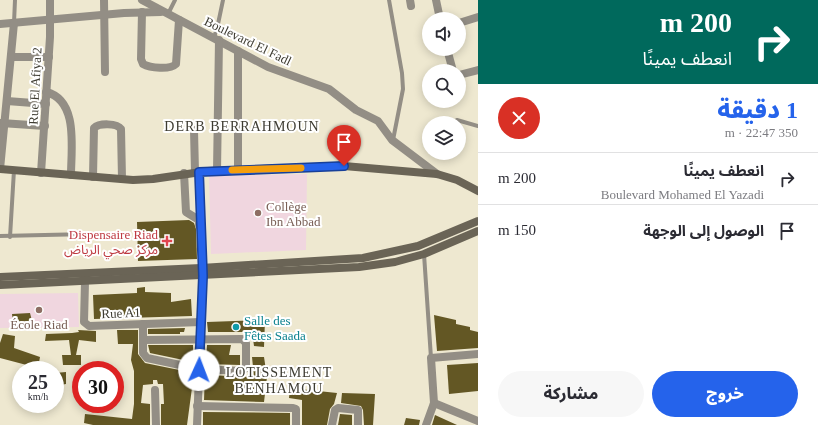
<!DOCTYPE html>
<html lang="ar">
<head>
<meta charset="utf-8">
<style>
	:root { --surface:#fff; --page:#f7f7f7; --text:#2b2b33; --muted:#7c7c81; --line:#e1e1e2; --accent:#2563eb }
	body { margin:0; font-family:"Times New Roman","Noto Sans Arabic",serif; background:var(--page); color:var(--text); direction:rtl; height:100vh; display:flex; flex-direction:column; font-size:15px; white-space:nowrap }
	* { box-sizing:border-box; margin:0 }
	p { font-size:13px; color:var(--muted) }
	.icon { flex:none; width:22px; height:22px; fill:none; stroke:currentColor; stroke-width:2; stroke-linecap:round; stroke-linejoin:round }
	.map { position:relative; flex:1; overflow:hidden; direction:ltr }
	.sheet { display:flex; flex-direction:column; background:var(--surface); width:340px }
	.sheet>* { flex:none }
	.hud { background:#00695c; color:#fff; overflow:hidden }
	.tools { position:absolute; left:422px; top:12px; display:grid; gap:8px }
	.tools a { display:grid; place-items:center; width:44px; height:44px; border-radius:50%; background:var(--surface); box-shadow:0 2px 10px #0003; font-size:20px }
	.speed { position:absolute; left:12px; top:361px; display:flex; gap:8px; font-size:20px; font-weight:700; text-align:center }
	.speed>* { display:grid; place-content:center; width:52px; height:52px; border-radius:50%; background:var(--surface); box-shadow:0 2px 10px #0003; line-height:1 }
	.speed small { font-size:10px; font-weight:400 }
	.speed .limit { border:6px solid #d22; background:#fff; color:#111 }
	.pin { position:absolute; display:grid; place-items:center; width:34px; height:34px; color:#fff; margin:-41px -17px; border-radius:50% 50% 50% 0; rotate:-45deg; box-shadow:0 0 4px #0007 }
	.pin .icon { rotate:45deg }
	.me { position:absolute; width:44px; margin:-22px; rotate:2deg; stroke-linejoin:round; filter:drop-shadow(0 0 3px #0008) }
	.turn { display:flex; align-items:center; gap:14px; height:84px; padding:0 20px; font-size:18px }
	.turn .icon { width:52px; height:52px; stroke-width:2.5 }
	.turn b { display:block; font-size:28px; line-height:34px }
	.round { display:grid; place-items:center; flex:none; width:42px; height:42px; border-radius:21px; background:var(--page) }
	.head { display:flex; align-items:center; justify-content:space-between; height:68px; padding:0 20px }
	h1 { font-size:24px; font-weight:800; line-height:30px; color:var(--accent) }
	.button { display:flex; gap:8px; margin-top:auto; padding:8px 20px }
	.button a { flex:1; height:46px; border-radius:24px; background:var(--accent); color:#fff; font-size:16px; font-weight:800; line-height:46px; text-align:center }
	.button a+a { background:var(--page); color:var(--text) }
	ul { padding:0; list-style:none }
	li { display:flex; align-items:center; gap:12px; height:52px; padding:0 20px; border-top:1px solid var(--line) }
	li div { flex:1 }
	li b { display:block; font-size:15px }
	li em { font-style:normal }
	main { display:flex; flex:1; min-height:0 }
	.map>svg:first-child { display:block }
	.education { fill:#f0d6df }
	.building { fill:#635724 }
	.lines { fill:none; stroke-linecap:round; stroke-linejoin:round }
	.lane { stroke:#938e85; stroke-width:4 }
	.street { stroke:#938e85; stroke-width:8 }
	.secondary { stroke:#6a6456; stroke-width:8 }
	.route-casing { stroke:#184099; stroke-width:10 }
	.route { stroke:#2563eb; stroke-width:7 }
	.slow { stroke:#f59e0b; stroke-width:7 }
	.education-dot { fill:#8d6e63; stroke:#fff; stroke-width:1.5 }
	.health-dot { fill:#e0444e; stroke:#fff; stroke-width:1.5 }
	.culture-dot { fill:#0f9aa8; stroke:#fff; stroke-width:1.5 }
	.labels { text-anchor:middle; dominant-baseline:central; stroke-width:4; stroke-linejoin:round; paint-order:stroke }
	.street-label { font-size:13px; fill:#3d3b31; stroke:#fff }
	.education-label { font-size:13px; fill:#785e54; stroke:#fff; text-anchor:start }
	.health-label { font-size:13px; fill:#be3a42; stroke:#fff; text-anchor:end }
	.culture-label { font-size:13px; fill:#0d838f; stroke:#fff; text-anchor:start }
	.neighbourhood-label { font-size:14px; letter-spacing:1px; fill:#3d3b31; stroke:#fff }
</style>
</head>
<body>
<main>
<section class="sheet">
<div class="hud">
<div class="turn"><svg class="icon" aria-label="right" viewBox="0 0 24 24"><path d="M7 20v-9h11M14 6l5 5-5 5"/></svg><div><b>200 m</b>انعطف يمينًا</div></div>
</div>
<div class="head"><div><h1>1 دقيقة</h1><p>350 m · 22:47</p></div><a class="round" style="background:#d93025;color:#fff"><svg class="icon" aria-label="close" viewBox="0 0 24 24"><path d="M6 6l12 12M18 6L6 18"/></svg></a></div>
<ul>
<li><svg class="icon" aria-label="right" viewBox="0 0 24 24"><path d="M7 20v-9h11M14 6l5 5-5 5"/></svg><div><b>انعطف يمينًا</b><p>Boulevard Mohamed El Yazadi</p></div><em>200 m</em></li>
<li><svg class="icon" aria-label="arrive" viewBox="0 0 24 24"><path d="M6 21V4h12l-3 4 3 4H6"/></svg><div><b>الوصول إلى الوجهة</b></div><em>150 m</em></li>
</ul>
<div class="button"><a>خروج</a><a>مشاركة</a></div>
</section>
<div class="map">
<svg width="478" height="425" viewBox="0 0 478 425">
	<rect width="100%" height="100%" fill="#eee8d0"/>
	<g class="education">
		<polygon points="307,174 306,250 211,254 209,176"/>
		<polygon points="78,293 79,327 0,328 0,294"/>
	</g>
	<g class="building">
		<polygon points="189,220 194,223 196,229 197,259 138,261 137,222"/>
		<polygon points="145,287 145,292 171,293 171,302 191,299 192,316 94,319 93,295 137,293 137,288"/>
		<polygon points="30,313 32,321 13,322 12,314"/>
		<polygon points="434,315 456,320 456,324 470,327 470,330 478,332 478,348 437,351"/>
		<polygon points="265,320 264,347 254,346 252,332 208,332 207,322"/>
		<polygon points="185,328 184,332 180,332 180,334 148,334 148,329"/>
		<polygon points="78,330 96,331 96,342 79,340 76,355 81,355 81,365 63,365 62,355 71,355 69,340 45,341 46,334 72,333 79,332"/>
		<polygon points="117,330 138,330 138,354 145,363 194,373 187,425 161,425 161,404 164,404 163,384 158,384 157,380 153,380 153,384 143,385 141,403 150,404 150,425 93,425 84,423 85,414 132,419 134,404 134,371 131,360 133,344 118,344"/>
		<polygon points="3,334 15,336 14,348 40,357 38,368 0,358 0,343"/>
		<polygon points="148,345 193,345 193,362 150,353"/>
		<polygon points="207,345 231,345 229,355 240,355 240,365 206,364"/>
		<polygon points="252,357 264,357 267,377 264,402 204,400 205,375 254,377"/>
		<polygon points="478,363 478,391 449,394 447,365"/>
		<polygon points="66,372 66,384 55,386 55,373"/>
		<polygon points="290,388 337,393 334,404 330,409 327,425 302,425 302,400 289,398"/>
		<polygon points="342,393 375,394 373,425 364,425 363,410 361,406 341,403"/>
		<polygon points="203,412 290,413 290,425 203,425"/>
		<polygon points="340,414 352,415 352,425 338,425"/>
		<polygon points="435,415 457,425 432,425"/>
		<polygon points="406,418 420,420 419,425 404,425"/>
	</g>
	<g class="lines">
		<g class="lane">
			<polyline points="389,0 402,73 403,89 393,140"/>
			<polyline points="168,14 175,0"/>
			<polyline points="14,23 15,0"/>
			<polyline points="214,38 218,24 223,0"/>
			<polyline points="457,120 478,126"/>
			<polyline points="0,236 89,234"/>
			<polyline points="10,237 14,170"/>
			<polyline points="424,254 431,358"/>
		</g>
		<g class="street">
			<polyline points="104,0 105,72"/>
			<polyline points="142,0 268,67 329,89 356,110 378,121 392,140 437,174"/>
			<polyline points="410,0 411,6"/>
			<polyline points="436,0 440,19"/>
			<path d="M142,12L141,59L143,64C150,68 170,70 176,64L179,20"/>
			<polyline points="459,23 478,17"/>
			<polyline points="0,24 124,13 161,12"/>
			<polyline points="447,49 453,71"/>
			<polyline points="11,57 49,57"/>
			<polyline points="459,75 478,70"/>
			<path d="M46,92C79,100 71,149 71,175"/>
			<polyline points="7,101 46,104"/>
			<polyline points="1,123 45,126"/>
			<polyline points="194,130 195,172"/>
			<polyline points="0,169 14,23"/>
			<polyline points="238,170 238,51"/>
			<polyline points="217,171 219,40"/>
			<polyline points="41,173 50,37 50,0"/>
			<polyline points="184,173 186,212 199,220 199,225"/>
			<path d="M93,177L94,128C99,123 117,123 121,129L122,179"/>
			<polyline points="85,282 84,322 89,326 201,322"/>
			<polyline points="143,324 143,353 147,358 199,369 242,371 246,368 246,343 242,339 143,340"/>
			<polyline points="155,390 156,425"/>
			<polyline points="434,403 478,421"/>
			<polyline points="197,406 293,408 296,409 296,425"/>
			<polyline points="197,425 203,276 199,172"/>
			<polyline points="332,425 335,410 338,408 358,410 358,425"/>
			<polyline points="426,425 434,403 431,358 478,354"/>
		</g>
		<g class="secondary">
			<polyline points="0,169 133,180 153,179 208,171 344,166 437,174 457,180 478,191"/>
			<polyline points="0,277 201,268 363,258 418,246 478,221"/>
			<polyline points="0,285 359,267 395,262 424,254 478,231"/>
		</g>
	</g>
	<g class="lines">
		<g class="route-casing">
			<polyline id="route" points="199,370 203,276 199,172 344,166"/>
		</g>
		<use href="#route" class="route"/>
		<polyline class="slow" points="232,170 301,168"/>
	</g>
	<g class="education-dot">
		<circle cx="258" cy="213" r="4"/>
		<circle cx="39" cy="310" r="4"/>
	</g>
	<path class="health-dot" d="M165 235h4v4h4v4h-4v4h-4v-4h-4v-4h4z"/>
	<circle class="culture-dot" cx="236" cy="327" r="4"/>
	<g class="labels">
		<g class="street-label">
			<text transform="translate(248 41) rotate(26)">Boulevard El Fadl</text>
			<text transform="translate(35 86) rotate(-87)">Rue El Afiya 2</text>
			<text transform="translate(121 313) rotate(-2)">Rue A1</text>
		</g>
		<g class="education-label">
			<text x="266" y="206">Collège<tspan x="266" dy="15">Ibn Abbad</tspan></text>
			<text x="39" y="324" text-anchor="middle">École Riad</text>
		</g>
		<g class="health-label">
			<text x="158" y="234">Dispensaire Riad<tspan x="158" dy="15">مركز صحي الرياض</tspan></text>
		</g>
		<g class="culture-label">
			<text x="244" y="320">Salle des<tspan x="244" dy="15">Fêtes Saada</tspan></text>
		</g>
		<g class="neighbourhood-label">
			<text x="242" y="126">DERB BERRAHMOUN</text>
			<text x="279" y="372">LOTISSEMENT<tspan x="279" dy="16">BENHAMOU</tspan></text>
		</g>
	</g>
</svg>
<div class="tools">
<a><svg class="icon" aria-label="sound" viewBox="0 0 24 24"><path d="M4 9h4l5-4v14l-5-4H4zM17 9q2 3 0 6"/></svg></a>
<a><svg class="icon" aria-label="search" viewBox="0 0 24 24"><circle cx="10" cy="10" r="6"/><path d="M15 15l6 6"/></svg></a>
<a><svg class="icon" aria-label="layers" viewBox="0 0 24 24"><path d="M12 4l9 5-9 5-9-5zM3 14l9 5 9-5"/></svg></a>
</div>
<div class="speed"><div>25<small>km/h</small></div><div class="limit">30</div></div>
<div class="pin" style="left:344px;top:166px;background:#d93025"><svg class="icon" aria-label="arrive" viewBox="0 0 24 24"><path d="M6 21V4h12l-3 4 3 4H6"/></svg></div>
<svg class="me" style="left:199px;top:370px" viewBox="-20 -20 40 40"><circle r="19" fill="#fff"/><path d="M0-13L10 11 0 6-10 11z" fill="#2563eb"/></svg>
</div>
</main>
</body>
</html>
